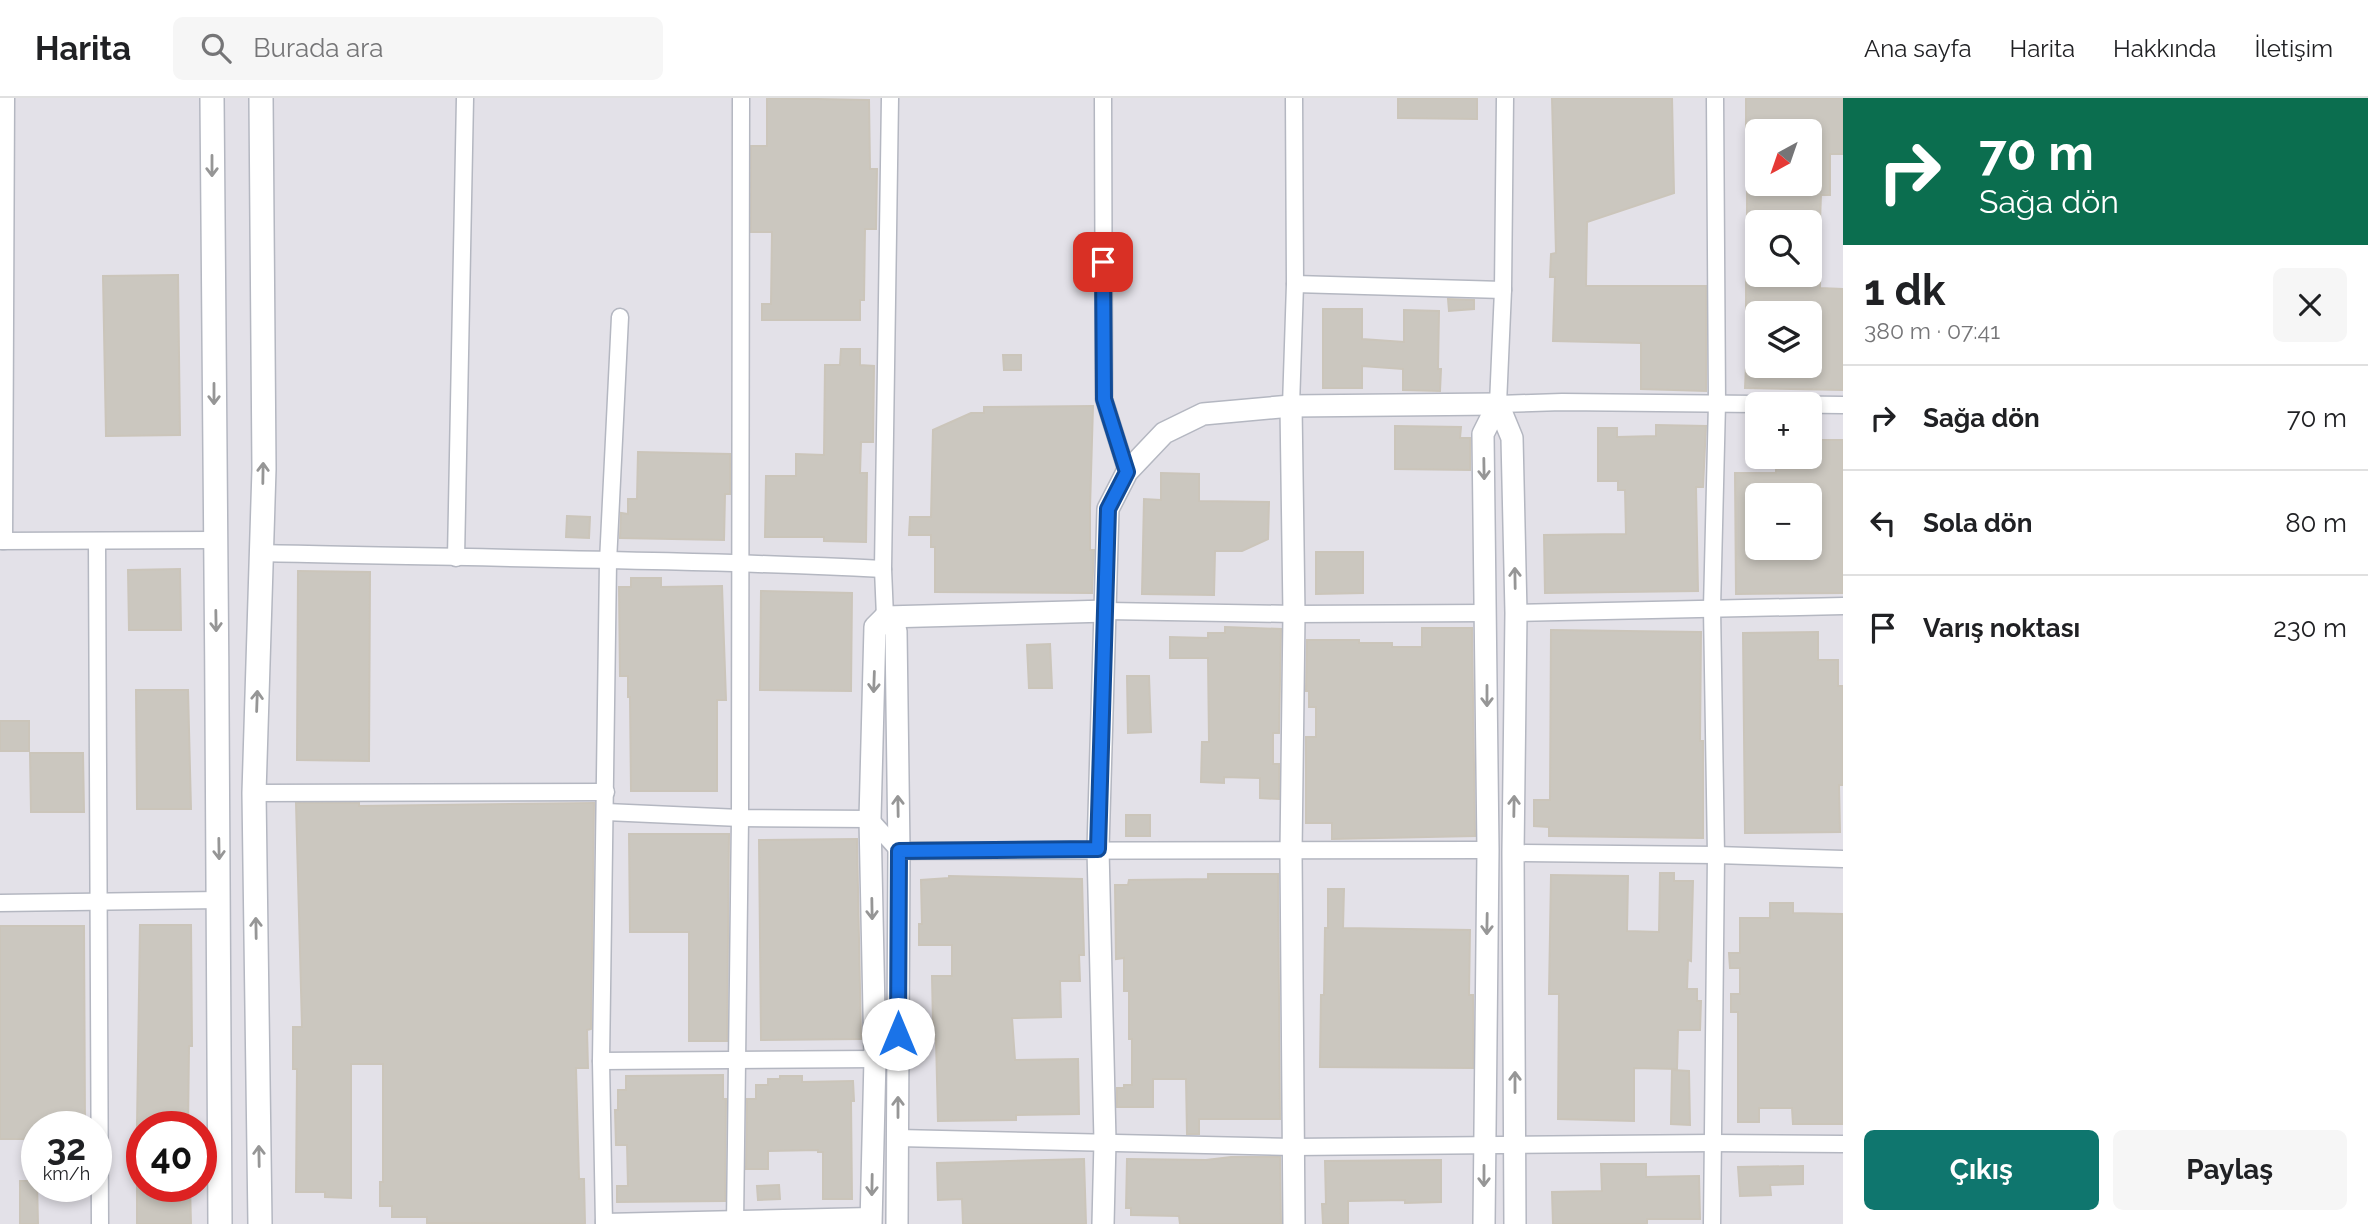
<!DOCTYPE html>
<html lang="tr">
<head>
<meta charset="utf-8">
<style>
	:root { --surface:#fff; --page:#f6f6f6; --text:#202124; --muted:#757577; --line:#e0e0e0; --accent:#0f766e }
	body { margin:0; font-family:Raleway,sans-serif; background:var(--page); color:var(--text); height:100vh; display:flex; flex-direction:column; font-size:26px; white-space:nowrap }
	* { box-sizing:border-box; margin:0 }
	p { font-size:23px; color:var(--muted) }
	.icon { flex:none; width:38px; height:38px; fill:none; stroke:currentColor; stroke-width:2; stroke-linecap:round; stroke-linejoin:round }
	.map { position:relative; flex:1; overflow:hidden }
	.sheet { display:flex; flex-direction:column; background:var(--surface); width:525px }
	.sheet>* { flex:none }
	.guide { background:#0b6e4f; color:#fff; overflow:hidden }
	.needle { width:46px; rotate:220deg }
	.fabs { position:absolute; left:1745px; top:21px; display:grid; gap:14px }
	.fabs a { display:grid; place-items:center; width:77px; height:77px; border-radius:10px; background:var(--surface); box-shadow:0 4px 10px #0003; font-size:35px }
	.speed { position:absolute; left:21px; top:1013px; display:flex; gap:14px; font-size:35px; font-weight:700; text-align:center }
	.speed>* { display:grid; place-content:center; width:91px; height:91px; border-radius:50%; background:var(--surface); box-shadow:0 4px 10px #0003; line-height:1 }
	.speed small { font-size:18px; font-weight:400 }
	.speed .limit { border:10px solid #d22; background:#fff; color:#111 }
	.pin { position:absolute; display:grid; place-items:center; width:60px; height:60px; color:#fff; margin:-30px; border-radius:14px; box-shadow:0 4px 10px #0006 }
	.me { position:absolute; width:77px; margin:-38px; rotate:0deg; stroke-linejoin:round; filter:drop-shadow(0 0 5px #0008) }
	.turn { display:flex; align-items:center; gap:24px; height:147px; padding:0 21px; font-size:32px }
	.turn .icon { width:91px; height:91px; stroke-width:2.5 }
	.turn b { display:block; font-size:49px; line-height:60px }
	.round { display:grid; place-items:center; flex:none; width:74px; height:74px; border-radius:10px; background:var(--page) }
	.headline { display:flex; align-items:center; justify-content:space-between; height:119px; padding:0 21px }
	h1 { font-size:42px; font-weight:700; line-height:52px }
	.cta { display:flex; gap:14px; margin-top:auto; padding:14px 21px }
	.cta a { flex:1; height:80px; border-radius:10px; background:var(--accent); color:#fff; font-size:28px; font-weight:700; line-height:80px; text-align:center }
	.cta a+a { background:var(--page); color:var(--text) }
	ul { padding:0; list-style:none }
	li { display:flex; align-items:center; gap:21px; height:105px; padding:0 21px; border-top:2px solid var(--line) }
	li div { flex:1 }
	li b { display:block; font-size:26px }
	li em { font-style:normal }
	header { display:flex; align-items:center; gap:42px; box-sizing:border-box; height:98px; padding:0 35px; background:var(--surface); border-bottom:2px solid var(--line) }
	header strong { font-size:33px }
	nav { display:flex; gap:38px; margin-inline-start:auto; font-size:24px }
	.search { width:490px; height:63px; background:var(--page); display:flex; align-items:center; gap:18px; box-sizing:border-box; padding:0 24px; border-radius:10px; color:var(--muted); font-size:26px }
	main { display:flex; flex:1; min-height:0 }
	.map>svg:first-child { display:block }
	.industrial { fill:#e3e1e8; fill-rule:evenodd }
	.building { fill:#cbc7bf; stroke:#cbc5ba; stroke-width:2; fill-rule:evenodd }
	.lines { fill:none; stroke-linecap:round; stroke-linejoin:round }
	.minor-casing { stroke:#b4b7c1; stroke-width:19 }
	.tertiary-casing { stroke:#b4b7c1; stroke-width:24 }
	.secondary-casing { stroke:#b4b7c1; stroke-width:26 }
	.minor { stroke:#fff; stroke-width:16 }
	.tertiary { stroke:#fff; stroke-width:21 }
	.secondary { stroke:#fff; stroke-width:23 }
	.oneway { stroke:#969696 }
	.route-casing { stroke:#114b97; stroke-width:18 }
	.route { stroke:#1a73e8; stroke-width:12 }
</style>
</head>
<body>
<header>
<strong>Harita</strong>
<div class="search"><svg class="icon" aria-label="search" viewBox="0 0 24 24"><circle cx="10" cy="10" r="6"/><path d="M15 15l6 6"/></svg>Burada ara</div>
<nav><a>Ana sayfa</a><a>Harita</a><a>Hakkında</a><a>İletişim</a></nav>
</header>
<main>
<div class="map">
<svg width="1843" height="1126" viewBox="0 0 1843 1126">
	<rect width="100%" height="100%" fill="#efe9e1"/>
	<path class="industrial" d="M0,0H1843V1126H0ZM1757,33H1810V86H1757ZM1757,124H1810V177H1757ZM1757,215H1810V268H1757ZM1757,306H1810V359H1757ZM1757,397H1810V450H1757ZM37,1029H96V1088H37ZM142,1029H201V1088H142Z"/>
	<g class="building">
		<polygon points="767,0 869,2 870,71 877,71 876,131 865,131 864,202 860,202 860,222 762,222 762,206 771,206 772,134 751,134 751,48 767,48"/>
		<polygon points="1398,0 1477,0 1477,21 1398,20"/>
		<polygon points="1552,0 1672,0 1674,95 1587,124 1586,188 1706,188 1706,293 1641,291 1641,245 1553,243 1555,179 1550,179 1551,156 1556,155"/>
		<polygon points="1746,0 1843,0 1843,56 1830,56 1830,97 1821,97 1820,124 1747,124 1747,86 1810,86 1810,33 1746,33"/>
		<polygon points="178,177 180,337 106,338 103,178"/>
		<polygon points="1746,177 1820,177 1820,190 1843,191 1843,292 1745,290 1746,268 1810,268 1810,215 1746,215"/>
		<polygon points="1448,201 1474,202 1474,211 1449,213"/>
		<polygon points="1323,211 1362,211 1362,241 1404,244 1404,212 1439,213 1438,271 1441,271 1440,293 1403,292 1403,271 1362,268 1362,290 1323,290"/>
		<polygon points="841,251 860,251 860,267 874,268 873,344 861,344 860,375 867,375 866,444 824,443 824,439 765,439 766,378 796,378 796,356 824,357 825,267 840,267"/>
		<polygon points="1003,257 1021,257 1021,272 1004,272"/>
		<polygon points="1093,308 1090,410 1090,452 1094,452 1092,495 935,494 935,449 931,449 931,437 909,437 910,419 931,419 933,332 971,315 984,315 984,309"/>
		<polygon points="1656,327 1706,328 1703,389 1696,389 1698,493 1545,495 1544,437 1626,436 1625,392 1618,392 1618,383 1598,383 1598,330 1617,330 1617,339 1656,338"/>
		<polygon points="1395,328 1461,329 1460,340 1470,340 1470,372 1395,371"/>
		<path d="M1816,342H1843V495L1736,496L1735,375H1776V359H1816ZM1757,397H1810V450H1757Z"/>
		<polygon points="638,354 730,356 730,396 725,396 724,442 620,440 621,415 628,416 628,401 637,401"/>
		<polygon points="1161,375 1199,376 1199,403 1269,404 1268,441 1242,453 1215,453 1214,497 1142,496 1144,401 1161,402"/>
		<polygon points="567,418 590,419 589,440 566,439"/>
		<polygon points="1316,454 1363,454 1363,495 1316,496"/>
		<polygon points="180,471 181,532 129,532 128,472"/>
		<polygon points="298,473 370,474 369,663 297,662"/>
		<polygon points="631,480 661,480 661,489 722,488 726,602 717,602 717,693 631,693 630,599 628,599 628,578 620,578 619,489 631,489"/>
		<polygon points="761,493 852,495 851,593 760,592"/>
		<polygon points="1225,529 1281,531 1279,635 1273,635 1273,666 1279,666 1279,701 1260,700 1260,680 1224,679 1224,685 1201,684 1202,644 1209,644 1208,560 1170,560 1170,539 1208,540 1208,535 1225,535"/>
		<polygon points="1422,530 1472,530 1475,738 1332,741 1332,725 1306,725 1306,639 1316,639 1316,609 1309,609 1309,593 1306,593 1307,542 1359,542 1359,545 1392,545 1392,549 1422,549"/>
		<polygon points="1551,532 1701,534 1700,643 1703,643 1703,740 1549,738 1549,729 1534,728 1534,702 1550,702"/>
		<polygon points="1818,534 1818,562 1838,562 1838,588 1843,588 1843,687 1839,687 1840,734 1745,735 1743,535"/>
		<polygon points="1050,546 1052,590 1029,590 1027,547"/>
		<polygon points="1127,578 1149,578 1151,634 1128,635"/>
		<polygon points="136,592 188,592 191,711 137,711"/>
		<rect x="0" y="623" width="29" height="30"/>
		<polygon points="30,655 83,655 84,714 31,714"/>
		<polygon points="296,705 359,705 359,708 594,705 591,931 587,932 588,970 576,970 579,1081 584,1081 585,1126 427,1125 427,1119 392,1119 392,1108 380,1108 380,1084 383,1084 383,966 351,966 351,1100 325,1099 325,1094 296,1094 297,971 293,971 293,929 302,929"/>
		<rect x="1126" y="717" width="24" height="21"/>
		<polygon points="629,736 729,736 727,943 689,943 689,834 630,834"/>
		<polygon points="857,741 861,941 761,942 759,742"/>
		<polygon points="1660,775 1674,775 1674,783 1693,783 1691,863 1688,862 1687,891 1697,891 1697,903 1701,903 1700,932 1678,932 1677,971 1634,970 1634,1023 1558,1021 1559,896 1549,896 1551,777 1628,778 1627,833 1659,834"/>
		<polygon points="1208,776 1278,776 1280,1021 1199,1021 1199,1036 1187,1036 1186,981 1153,981 1153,1009 1117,1009 1117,990 1124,990 1124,987 1132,987 1132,941 1129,941 1129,893 1124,893 1124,860 1116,861 1115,787 1128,787 1129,782 1208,781"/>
		<polygon points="949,778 1082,781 1084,857 1079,857 1080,883 1060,883 1061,919 1012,920 1015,962 1078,961 1079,1016 1016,1017 1016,1022 938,1023 936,941 923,942 923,926 933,926 932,878 952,878 952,847 919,847 919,826 922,826 921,782 949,780"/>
		<polygon points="1328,791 1344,791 1343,830 1470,832 1469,897 1473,897 1473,970 1320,969 1321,897 1324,897 1325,830 1328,830"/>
		<polygon points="1770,805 1793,805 1793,815 1843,816 1843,1026 1793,1026 1792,1010 1759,1010 1759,1024 1738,1024 1738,914 1731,914 1731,896 1740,896 1740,870 1730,870 1729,855 1740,855 1740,820 1770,820"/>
		<polygon points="140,827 191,827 192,948 189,948 188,1029 137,1029"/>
		<polygon points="0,828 84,828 85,1029 37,1029 37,1041 0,1041"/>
		<polygon points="1672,972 1689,973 1690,1027 1671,1026"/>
		<polygon points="723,977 723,1001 726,1001 725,1103 617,1104 617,1088 628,1088 627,1047 616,1047 615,1012 618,1012 618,992 626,992 626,978"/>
		<polygon points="780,978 802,978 802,984 853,983 854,1003 851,1003 852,1101 823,1101 823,1054 818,1054 818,1052 768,1053 768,1071 746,1071 747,1001 756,1001 756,987 768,987 768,981 780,981"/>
		<polygon points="1231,1059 1280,1059 1281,1126 1180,1126 1179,1118 1131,1117 1131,1110 1126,1110 1127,1061 1206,1062"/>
		<polygon points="1084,1061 1086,1126 963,1126 962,1101 938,1102 937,1065"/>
		<polygon points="1441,1062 1441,1104 1405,1105 1405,1102 1348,1103 1348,1126 1323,1126 1322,1106 1326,1106 1325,1063"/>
		<polygon points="1601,1066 1646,1066 1646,1079 1699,1078 1700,1121 1647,1121 1647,1126 1553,1126 1552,1094 1602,1093"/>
		<polygon points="1803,1068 1803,1086 1770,1087 1771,1097 1740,1098 1738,1069"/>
		<polygon points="20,1083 37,1083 38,1126 20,1126"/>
		<polygon points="779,1087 780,1101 758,1102 757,1088"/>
		<polygon points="137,1088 190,1088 191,1126 137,1126"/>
	</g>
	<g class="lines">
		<g class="minor-casing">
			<g id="minor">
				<polyline points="1103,0 1104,301 1127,374"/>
				<polyline points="1505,0 1503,192 1498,306 1562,304 1843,307"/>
				<polyline points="1295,186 1503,192"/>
				<polyline points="1291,308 1295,186 1294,0"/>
				<polyline points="0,443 214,442"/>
				<polyline points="4,443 6,0"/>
				<polyline points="97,443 100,1126"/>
				<path d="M262,455C469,460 676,461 883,471"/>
				<polyline points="456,460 465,0"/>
				<polyline points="1107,513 1294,516 1487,515"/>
				<polyline points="1516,515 1843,508"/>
				<polyline points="885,519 883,471 890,0"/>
				<polyline points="254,695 606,694"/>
				<path d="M606,714L740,720L870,721L899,753C1095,751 1291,754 1488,752"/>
				<polyline points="1513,755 1716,757 1843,761"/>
				<polyline points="0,805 220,802"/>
				<polyline points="601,963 875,961"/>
				<polyline points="898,1040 1293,1049 1712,1045 1843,1046"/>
				<polyline points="604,1124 871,1118"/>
				<polyline points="604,1126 601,963 608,464 620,219"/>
				<polyline points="735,1126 740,720 741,0"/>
				<polyline points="1712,1126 1716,757 1712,510 1717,305 1715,0"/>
			</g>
		</g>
		<g class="tertiary-casing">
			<g id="tertiary">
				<polyline points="1498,306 1512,340 1516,515 1513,755 1515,1126"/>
				<polyline points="1291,308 1294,516 1291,754 1294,1126"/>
				<polyline points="885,519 896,533 899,753 897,1126"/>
				<polyline points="871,1126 875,961 870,721 875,529 885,519 1107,513"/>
				<polyline points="1103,1126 1105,1043 1098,751 1108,411 1127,374 1164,335 1203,316 1291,308 1498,306"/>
				<polyline points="1484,1126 1488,752 1483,336 1498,306"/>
			</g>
		</g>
		<g class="secondary-casing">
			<g id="secondary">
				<path d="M212,0C214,375 220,751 220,1126"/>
				<polyline points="260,1126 254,695 264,371 261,0"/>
			</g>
		</g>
		<use href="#minor" class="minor"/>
		<use href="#tertiary" class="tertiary"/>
		<use href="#secondary" class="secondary"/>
	</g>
	<defs><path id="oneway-shaft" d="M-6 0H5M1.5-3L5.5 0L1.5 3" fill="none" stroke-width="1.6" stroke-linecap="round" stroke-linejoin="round" transform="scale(1.75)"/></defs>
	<g class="oneway">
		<use href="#oneway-shaft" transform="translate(212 68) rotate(90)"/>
		<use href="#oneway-shaft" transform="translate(214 296) rotate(90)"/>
		<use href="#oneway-shaft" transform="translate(1484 371) rotate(89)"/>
		<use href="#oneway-shaft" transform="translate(263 375) rotate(-89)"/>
		<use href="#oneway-shaft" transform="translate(1515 480) rotate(-91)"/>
		<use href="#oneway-shaft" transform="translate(216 523) rotate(89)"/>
		<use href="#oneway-shaft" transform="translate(874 584) rotate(92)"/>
		<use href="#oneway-shaft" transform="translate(1487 598) rotate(90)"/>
		<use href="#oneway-shaft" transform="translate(257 603) rotate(-88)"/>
		<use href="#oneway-shaft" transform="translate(898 708) rotate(-91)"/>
		<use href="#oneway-shaft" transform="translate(1514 708) rotate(-89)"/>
		<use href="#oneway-shaft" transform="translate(219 751) rotate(89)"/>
		<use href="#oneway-shaft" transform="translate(872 811) rotate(89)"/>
		<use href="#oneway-shaft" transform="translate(1487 826) rotate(91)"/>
		<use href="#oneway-shaft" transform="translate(256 830) rotate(-91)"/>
		<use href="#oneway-shaft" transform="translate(1515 984) rotate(-90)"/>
		<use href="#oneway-shaft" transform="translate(898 1009) rotate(-90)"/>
		<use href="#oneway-shaft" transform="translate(259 1058) rotate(-91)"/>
		<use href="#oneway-shaft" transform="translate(1484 1078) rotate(90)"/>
		<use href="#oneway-shaft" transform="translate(872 1087) rotate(91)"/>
	</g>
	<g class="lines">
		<g class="route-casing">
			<polyline id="route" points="898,936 899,753 1098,751 1108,411 1127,374 1104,301 1103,164"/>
		</g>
		<use href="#route" class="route"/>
	</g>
</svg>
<div class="fabs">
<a><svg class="needle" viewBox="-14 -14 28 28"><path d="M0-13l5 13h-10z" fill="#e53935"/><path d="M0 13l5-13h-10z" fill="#757577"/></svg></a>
<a><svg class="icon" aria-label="search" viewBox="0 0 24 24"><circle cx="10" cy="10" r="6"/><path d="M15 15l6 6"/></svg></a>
<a><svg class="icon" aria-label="layers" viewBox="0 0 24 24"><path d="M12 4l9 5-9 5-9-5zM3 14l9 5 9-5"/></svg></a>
<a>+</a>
<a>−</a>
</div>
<div class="speed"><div>32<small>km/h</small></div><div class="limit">40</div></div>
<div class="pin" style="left:1103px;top:164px;background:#d93025"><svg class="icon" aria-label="arrive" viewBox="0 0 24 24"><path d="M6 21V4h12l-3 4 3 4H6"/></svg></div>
<svg class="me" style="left:898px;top:936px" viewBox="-20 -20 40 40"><circle r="19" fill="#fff"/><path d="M0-13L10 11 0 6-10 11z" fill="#1a73e8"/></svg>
</div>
<section class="sheet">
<div class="guide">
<div class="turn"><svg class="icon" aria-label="right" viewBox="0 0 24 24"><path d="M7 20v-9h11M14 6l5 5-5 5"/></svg><div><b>70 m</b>Sağa dön</div></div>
</div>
<div class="headline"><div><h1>1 dk</h1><p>380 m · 07:41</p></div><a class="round"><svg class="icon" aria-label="close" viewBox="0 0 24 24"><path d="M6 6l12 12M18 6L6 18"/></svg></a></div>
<ul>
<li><svg class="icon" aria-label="right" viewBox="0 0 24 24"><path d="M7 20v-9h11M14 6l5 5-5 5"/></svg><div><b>Sağa dön</b></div><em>70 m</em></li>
<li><svg class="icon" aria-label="left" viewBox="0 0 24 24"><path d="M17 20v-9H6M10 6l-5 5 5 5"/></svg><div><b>Sola dön</b></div><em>80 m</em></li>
<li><svg class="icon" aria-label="arrive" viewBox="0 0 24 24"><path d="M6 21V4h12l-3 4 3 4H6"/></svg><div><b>Varış noktası</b></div><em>230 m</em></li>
</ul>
<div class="cta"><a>Çıkış</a><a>Paylaş</a></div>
</section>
</main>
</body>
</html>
